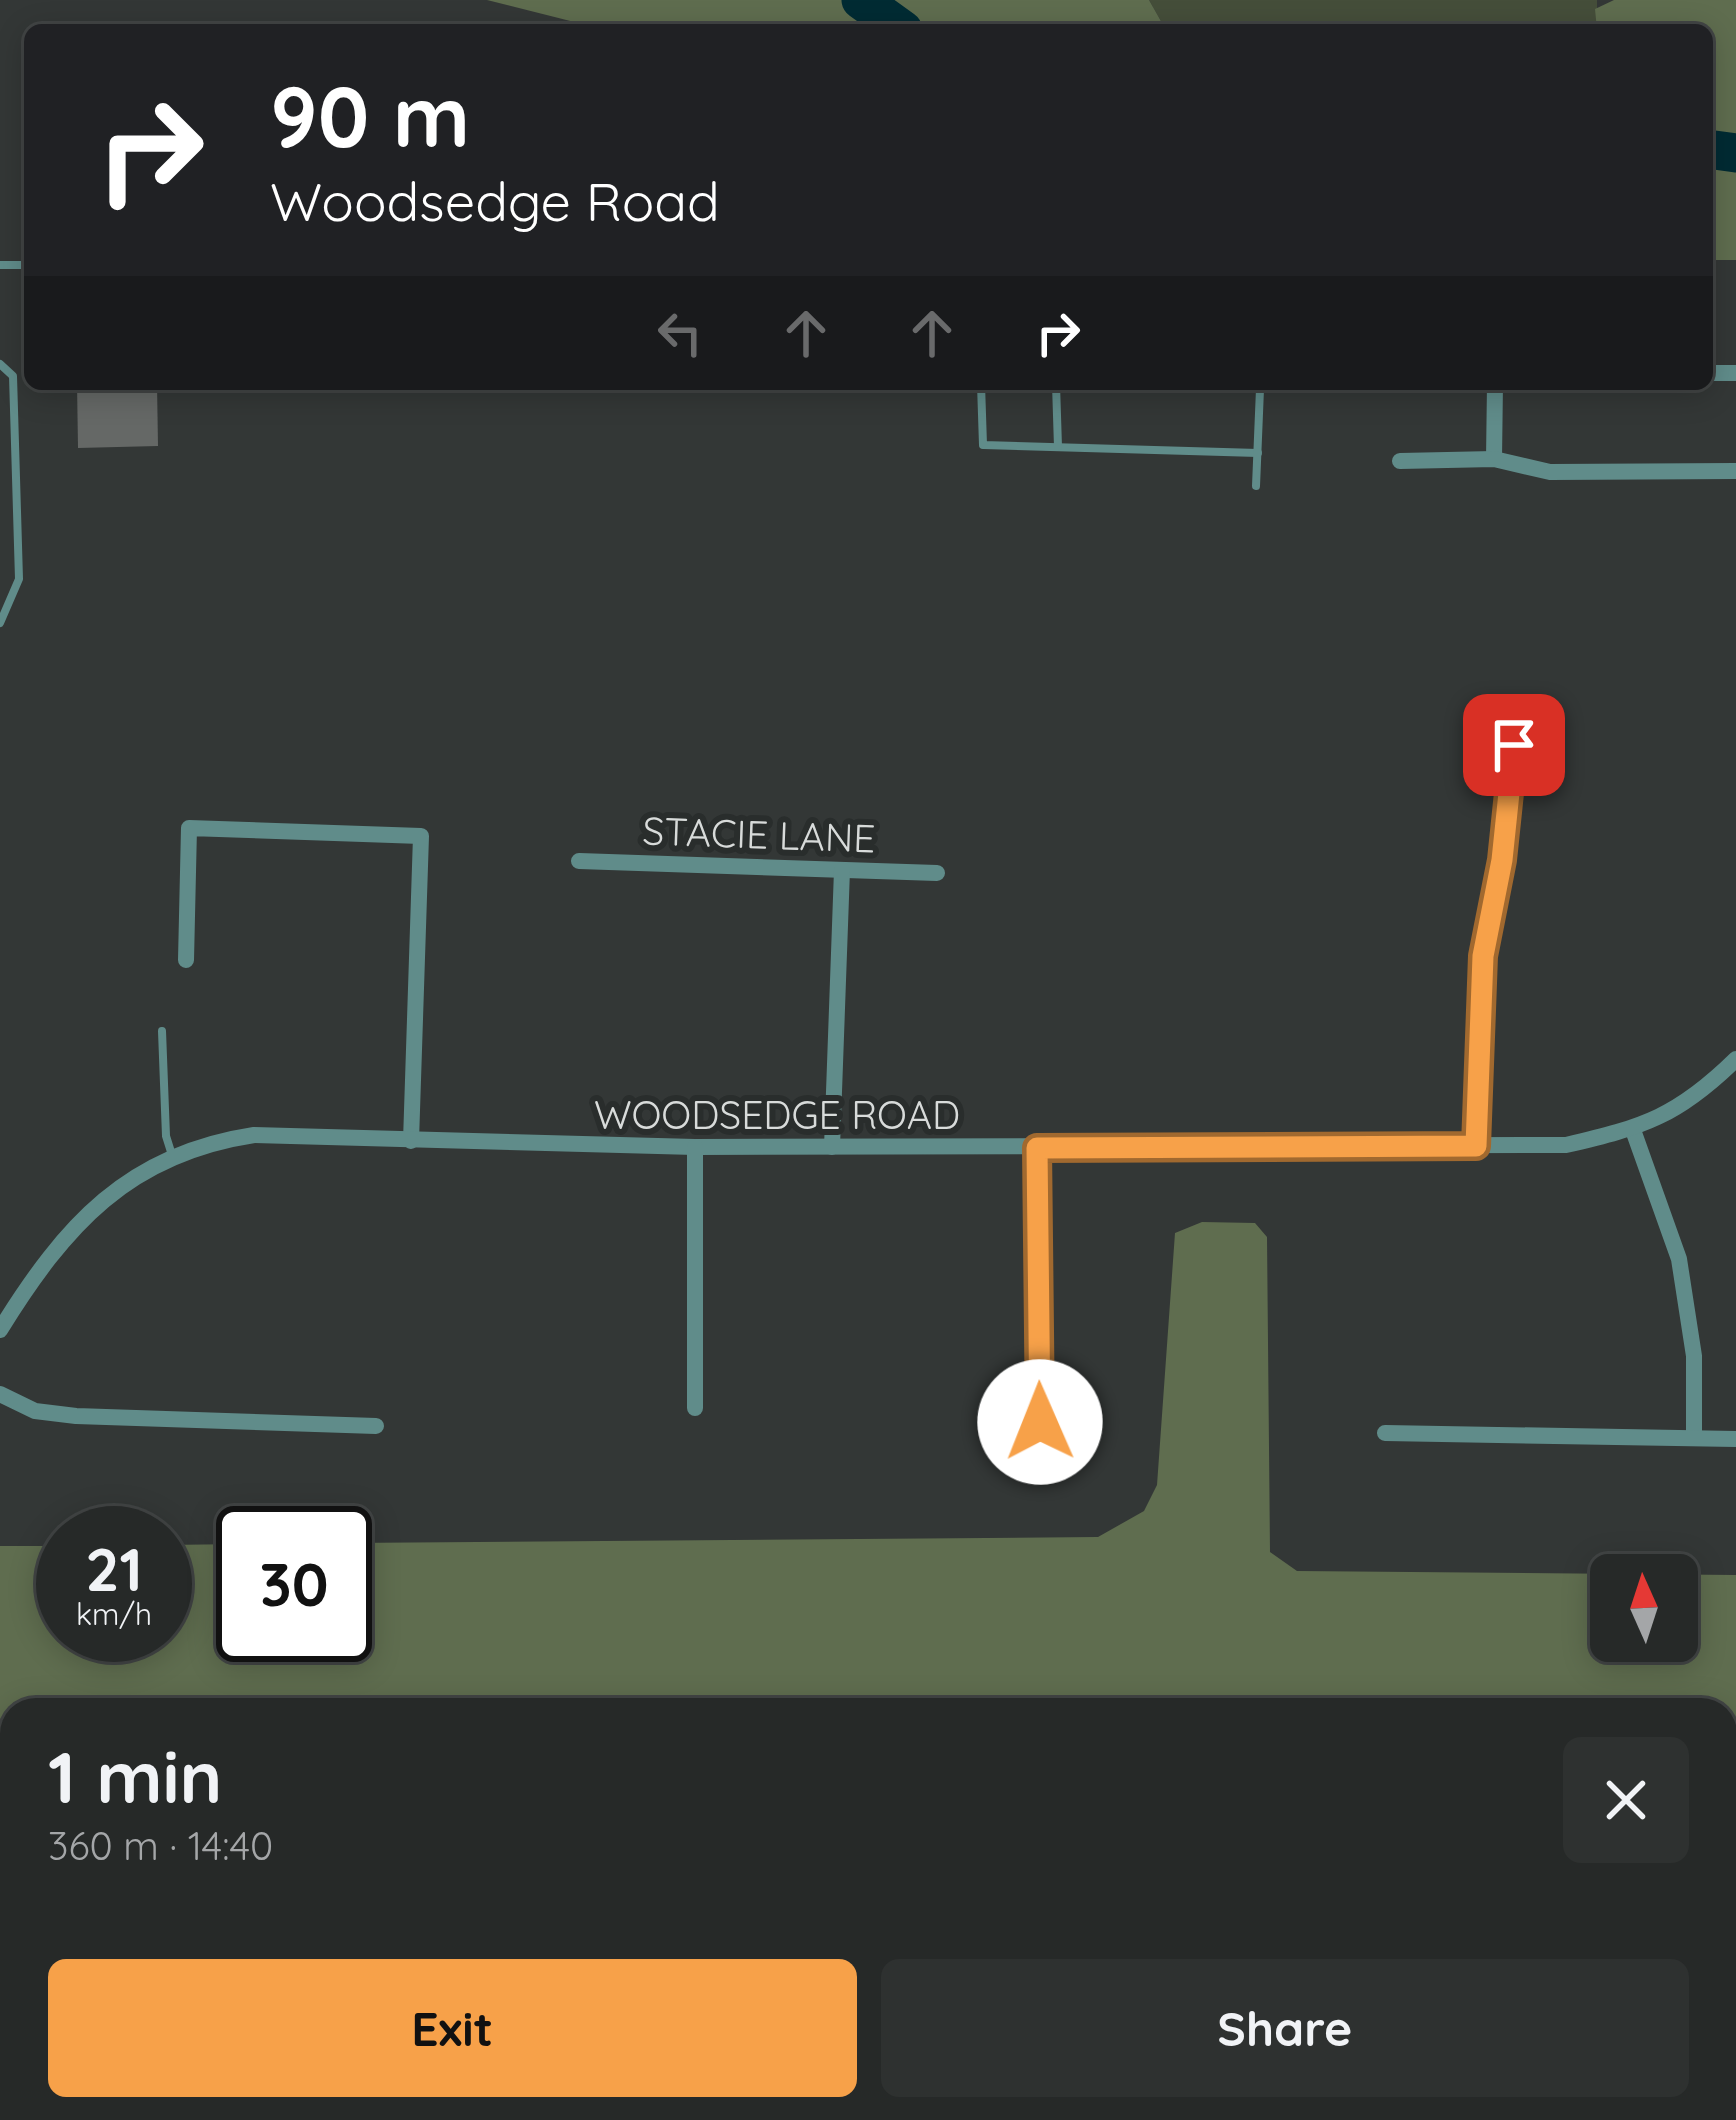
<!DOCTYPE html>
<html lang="en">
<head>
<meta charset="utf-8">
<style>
	:root { --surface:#262928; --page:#2e3130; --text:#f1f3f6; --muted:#a4a6a8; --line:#424545; --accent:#f7a149 }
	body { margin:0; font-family:Quicksand,sans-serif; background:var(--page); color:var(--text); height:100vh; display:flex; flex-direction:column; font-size:45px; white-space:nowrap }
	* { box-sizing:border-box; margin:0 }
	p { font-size:39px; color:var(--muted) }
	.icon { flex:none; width:66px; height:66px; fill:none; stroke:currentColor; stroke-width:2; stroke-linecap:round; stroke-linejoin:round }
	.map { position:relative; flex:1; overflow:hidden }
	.side { position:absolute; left:0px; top:1698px; width:1737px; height:423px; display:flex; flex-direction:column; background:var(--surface); border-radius:36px 36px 0 0; box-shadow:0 6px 30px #0003,0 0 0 3px var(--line) }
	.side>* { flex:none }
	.banner { position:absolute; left:24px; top:24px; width:1689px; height:366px; border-radius:18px; box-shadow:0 6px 30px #0003,0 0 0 3px var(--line); background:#202124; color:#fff; overflow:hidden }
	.needle { width:78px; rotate:357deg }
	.tools { position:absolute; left:1590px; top:1554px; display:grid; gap:24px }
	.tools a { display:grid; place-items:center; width:108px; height:108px; border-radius:18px; background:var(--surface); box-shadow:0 6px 30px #0003,0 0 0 3px var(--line); font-size:60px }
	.speed { position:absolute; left:36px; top:1506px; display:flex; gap:24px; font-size:60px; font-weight:700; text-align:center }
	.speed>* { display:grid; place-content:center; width:156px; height:156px; border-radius:50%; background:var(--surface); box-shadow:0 6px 30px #0003,0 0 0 3px var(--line); line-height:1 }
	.speed small { font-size:30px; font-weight:400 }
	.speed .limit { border:6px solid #111; border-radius:18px; background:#fff; color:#111 }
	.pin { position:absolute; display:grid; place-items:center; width:102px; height:102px; color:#fff; margin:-51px; border-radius:24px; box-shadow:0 6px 18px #0006 }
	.me { position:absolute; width:132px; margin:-66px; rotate:359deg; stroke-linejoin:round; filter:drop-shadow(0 0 9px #0008) }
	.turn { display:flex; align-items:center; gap:42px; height:252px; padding:0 48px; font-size:54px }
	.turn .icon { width:156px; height:156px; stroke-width:2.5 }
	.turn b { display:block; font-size:84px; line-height:102px }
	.lanes { display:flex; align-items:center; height:114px; padding:0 48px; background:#0003; justify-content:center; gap:60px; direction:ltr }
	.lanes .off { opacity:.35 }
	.round { display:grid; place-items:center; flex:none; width:126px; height:126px; border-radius:18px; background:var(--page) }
	.headline { display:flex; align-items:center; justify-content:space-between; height:204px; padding:0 48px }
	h1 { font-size:72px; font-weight:700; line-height:90px }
	.button { display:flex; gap:24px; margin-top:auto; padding:24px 48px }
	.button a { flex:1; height:138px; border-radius:18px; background:var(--accent); color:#111; font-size:48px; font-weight:700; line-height:138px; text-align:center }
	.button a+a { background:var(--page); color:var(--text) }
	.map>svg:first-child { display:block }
	.green { fill:#454e3a }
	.forest { fill:#5f6d4f; fill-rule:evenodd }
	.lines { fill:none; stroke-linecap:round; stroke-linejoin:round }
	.river { stroke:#002b33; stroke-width:39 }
	.building { fill:#656866 }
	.lane { stroke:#608c8a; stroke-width:8 }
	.street { stroke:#608c8a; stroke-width:16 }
	.route-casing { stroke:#a1692f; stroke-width:30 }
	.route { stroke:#f7a149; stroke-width:21 }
	.labels { text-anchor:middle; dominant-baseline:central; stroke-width:12; stroke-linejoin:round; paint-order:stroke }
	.street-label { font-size:39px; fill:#d8dbda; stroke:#292d2c }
</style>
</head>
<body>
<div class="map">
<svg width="1736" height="2120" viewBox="0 0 1736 2120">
	<rect width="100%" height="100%" fill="#333736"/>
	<g class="green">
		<polygon points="1149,0 1597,0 1597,30 1166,30"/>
		<polygon points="12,1739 12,2097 0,2097 0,1741"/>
		<polygon points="670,2109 1137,2109 1152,2120 709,2120 697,2110"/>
	</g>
	<g class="forest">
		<polygon points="487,0 1149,0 1166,30 606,30"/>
		<polygon points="1614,0 1736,0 1736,260 1707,260 1707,30 1597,30 1595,9"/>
		<path d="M1202,1222L1255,1223L1267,1237L1270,1552L1297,1571L1736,1575V2120H1152L1137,2109H1725V1710H12V1739L0,1741V1546H63V1635H165V1545L243,1544V1635H345V1543L1098,1537L1144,1511L1157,1485L1175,1233ZM1611,1575H1677V1641H1611Z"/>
	</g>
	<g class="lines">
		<g class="river">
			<polyline points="861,0 903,30"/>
			<polyline points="1707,149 1736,153"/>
		</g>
	</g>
	<polygon class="building" points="77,384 157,384 158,446 78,448"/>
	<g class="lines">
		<g class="lane">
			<polyline points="0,265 30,265"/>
			<polyline points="0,364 13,376 19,579 0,623"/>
			<polyline points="981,384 983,445 1258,453"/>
			<polyline points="1056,384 1058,447"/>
			<polyline points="1256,486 1260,389"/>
			<polyline points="162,1031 166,1136 172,1155"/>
			<polyline points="350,2109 350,2120"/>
			<polyline points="415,2109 416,2120"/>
			<polyline points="480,2109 480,2120"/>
			<polyline points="545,2109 545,2120"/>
			<polyline points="227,2120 227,2109"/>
			<polyline points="291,2120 291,2109"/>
		</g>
		<g class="street">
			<polyline points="1707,373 1736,373"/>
			<polyline points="1494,459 1495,384"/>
			<polyline points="1400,461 1494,459 1550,472 1736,471"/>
			<polyline points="579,861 937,873"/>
			<polyline points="186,960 189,828 421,836 411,1141"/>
			<polyline points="1633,1130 1679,1259 1694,1356 1694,1438"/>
			<polyline points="1476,1146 1483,956 1501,860 1514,719"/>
			<polyline points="832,1147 842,870"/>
			<polyline points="1037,1148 1040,1422"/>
			<path d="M0,1330C65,1225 128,1154 254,1135L695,1147L1566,1145C1644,1127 1678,1116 1736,1059"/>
			<polyline points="0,1394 35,1411 76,1416 376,1426"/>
			<polyline points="695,1408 695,1147"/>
			<polyline points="1385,1433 1736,1439"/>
		</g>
	</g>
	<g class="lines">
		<g class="route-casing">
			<polyline id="route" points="1040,1422 1037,1148 1476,1146 1483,956 1502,860 1514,745"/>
		</g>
		<use href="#route" class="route"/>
	</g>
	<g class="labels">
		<g class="street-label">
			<text transform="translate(759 834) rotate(2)">STACIE LANE</text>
			<text x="777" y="1114">WOODSEDGE ROAD</text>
		</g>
	</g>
</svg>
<div class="tools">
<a><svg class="needle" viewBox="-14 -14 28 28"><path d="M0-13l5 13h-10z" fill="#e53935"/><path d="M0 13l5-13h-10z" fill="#a4a6a8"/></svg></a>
</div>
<div class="speed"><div>21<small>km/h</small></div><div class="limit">30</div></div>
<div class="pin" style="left:1514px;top:745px;background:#d93025"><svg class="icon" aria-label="arrive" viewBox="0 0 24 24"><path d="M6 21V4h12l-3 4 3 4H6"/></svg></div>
<svg class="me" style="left:1040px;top:1422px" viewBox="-20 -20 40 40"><circle r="19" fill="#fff"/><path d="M0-13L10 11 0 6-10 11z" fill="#f7a149"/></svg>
<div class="banner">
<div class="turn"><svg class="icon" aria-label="right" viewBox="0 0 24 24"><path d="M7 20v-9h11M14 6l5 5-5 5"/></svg><div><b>90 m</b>Woodsedge Road</div></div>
<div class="lanes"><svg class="icon off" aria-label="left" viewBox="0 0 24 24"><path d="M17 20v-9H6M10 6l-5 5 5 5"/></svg><svg class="icon off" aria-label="ahead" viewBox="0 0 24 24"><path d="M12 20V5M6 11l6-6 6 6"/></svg><svg class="icon off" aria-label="ahead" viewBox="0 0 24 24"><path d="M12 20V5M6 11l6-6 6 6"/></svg><svg class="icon" aria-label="right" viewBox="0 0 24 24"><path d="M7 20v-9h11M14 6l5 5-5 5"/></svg></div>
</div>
<section class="side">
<div class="headline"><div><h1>1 min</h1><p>360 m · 14:40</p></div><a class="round"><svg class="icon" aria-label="close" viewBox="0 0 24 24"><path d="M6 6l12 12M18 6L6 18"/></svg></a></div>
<div class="button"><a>Exit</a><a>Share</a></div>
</section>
</div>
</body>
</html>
